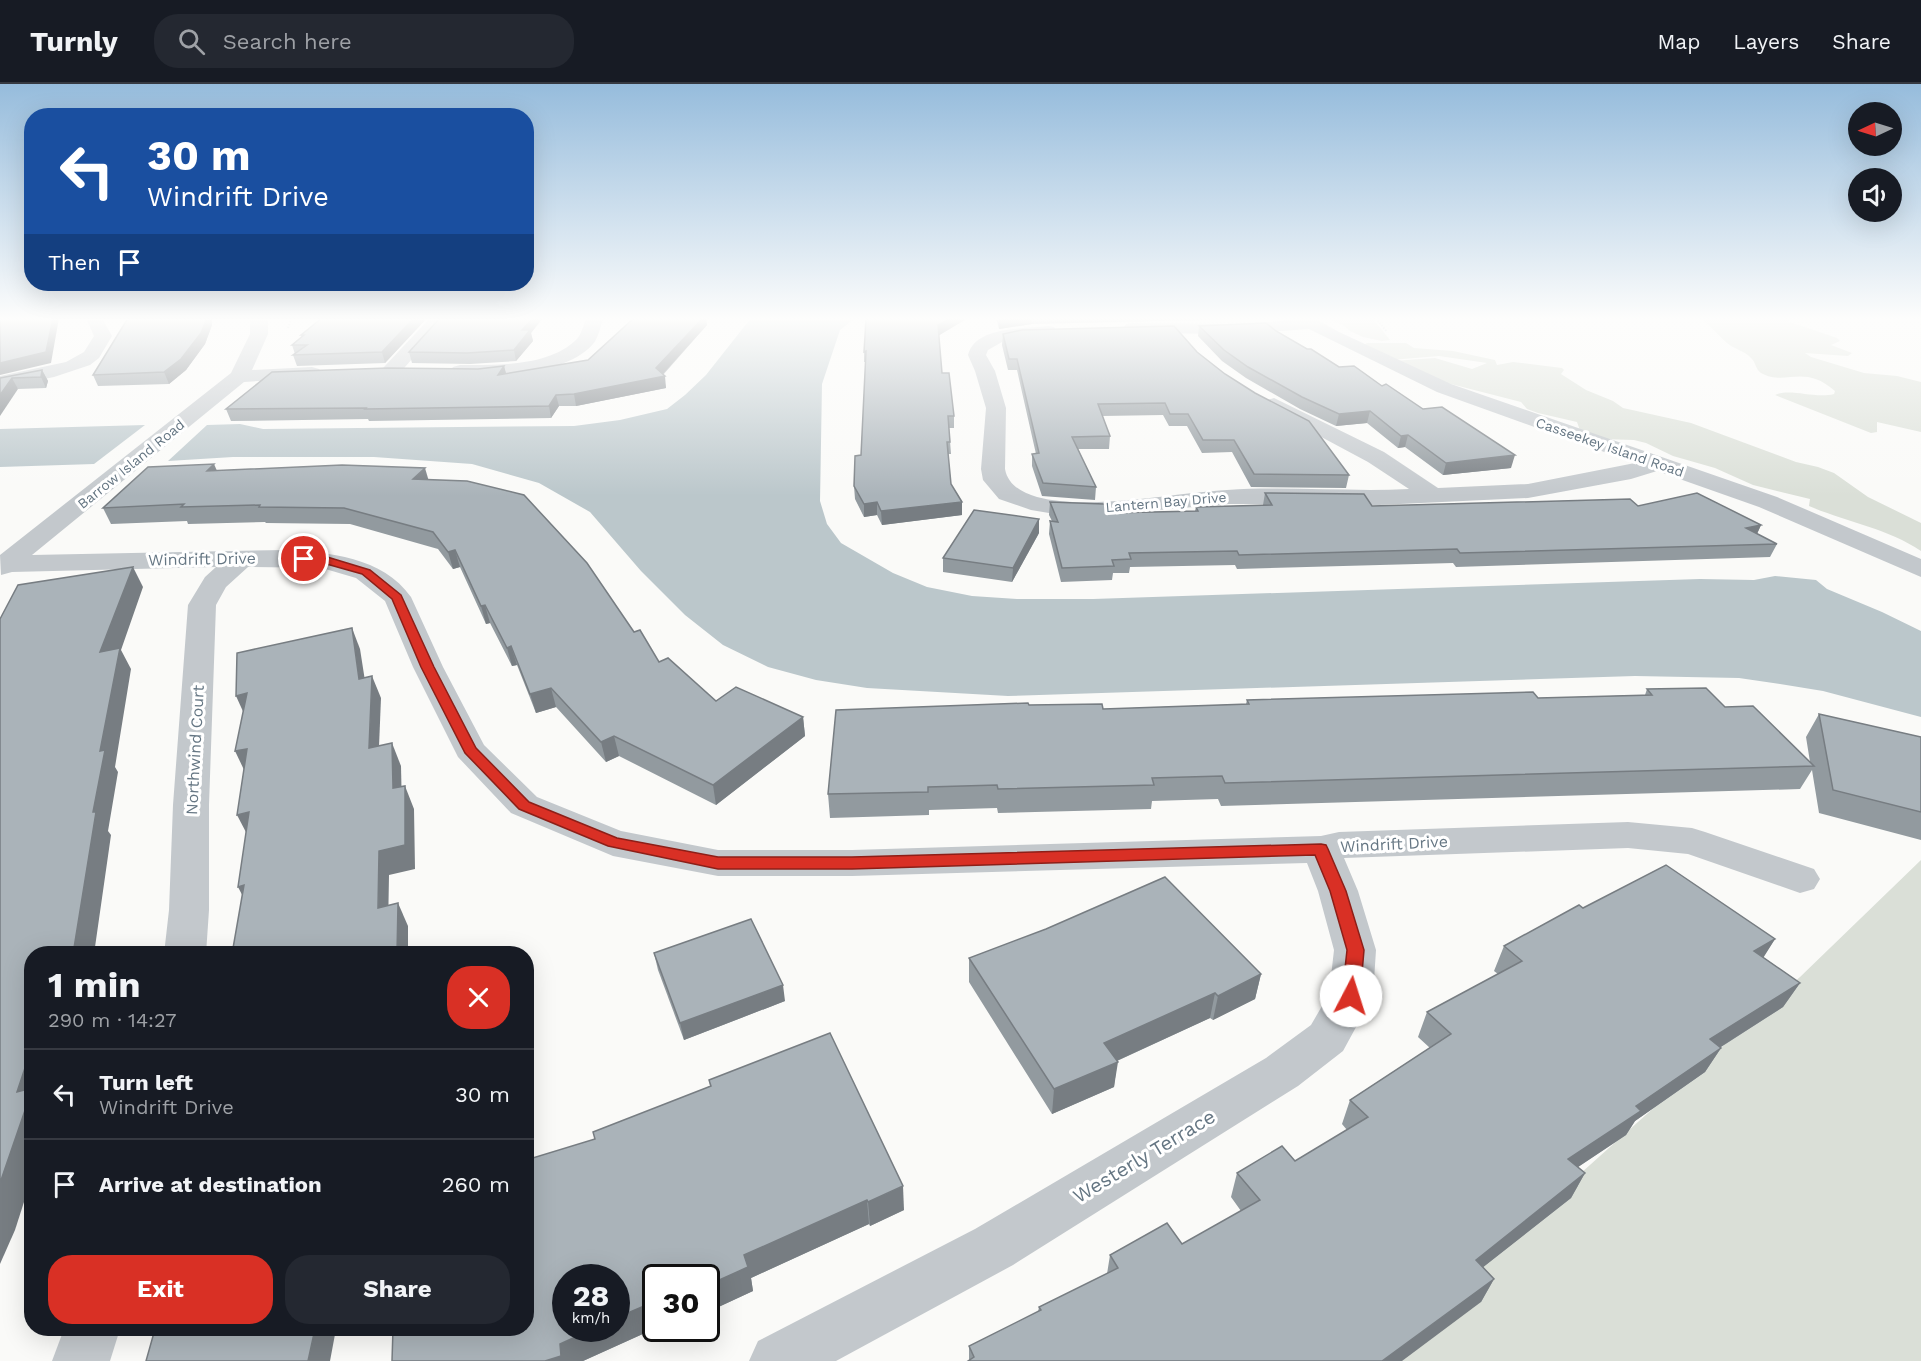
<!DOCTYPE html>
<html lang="en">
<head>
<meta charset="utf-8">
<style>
	:root { --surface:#171b24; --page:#242831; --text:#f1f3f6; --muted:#9ea1a6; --line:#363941; --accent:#d93025 }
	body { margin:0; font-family:"Work Sans",sans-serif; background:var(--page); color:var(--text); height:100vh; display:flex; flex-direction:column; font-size:22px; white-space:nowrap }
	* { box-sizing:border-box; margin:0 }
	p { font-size:20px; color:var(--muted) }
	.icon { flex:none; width:33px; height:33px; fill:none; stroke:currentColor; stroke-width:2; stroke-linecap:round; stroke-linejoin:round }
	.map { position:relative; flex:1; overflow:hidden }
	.sheet { position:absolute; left:24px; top:862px; width:510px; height:390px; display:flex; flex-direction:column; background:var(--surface); border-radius:24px; box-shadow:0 6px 24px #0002 }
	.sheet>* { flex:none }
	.banner { position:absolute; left:24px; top:24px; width:510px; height:183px; border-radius:24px; box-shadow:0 6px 24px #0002; background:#1a4fa0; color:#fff; overflow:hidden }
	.needle { width:39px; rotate:266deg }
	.buttons { position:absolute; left:1848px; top:18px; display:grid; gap:12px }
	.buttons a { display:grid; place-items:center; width:54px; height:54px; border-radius:50%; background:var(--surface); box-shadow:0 6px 24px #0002; font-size:30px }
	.speed { position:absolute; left:552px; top:1180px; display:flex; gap:12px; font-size:30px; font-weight:700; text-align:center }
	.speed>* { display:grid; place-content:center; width:78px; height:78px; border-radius:50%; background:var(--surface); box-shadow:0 6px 24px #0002; line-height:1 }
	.speed small { font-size:15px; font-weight:400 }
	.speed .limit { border:3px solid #111; border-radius:9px; background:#fff; color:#111 }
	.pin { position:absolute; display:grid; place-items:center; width:51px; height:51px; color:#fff; margin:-26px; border:3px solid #fff; border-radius:50%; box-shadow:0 2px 6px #0007 }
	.me { position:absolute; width:66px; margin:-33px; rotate:5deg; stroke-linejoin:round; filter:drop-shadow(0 0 4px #0008) }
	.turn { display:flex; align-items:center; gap:21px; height:126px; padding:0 24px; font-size:27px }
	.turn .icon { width:78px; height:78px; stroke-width:2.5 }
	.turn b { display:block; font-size:42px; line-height:51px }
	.then { display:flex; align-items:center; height:57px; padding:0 24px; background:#0003; gap:12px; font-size:22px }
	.round { display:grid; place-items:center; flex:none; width:63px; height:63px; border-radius:24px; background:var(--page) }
	.summary { display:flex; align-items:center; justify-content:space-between; height:102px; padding:0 24px }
	h1 { font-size:36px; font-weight:700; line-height:45px }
	.button { display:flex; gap:12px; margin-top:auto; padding:12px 24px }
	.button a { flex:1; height:69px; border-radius:24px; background:var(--accent); color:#fff; font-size:24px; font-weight:700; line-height:69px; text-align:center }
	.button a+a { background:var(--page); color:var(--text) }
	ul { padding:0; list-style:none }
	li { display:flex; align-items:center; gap:18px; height:90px; padding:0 24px; border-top:2px solid var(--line) }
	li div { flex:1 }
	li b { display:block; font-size:22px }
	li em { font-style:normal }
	header { display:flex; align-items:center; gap:36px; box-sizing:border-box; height:84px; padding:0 30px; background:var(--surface); border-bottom:2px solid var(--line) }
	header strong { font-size:28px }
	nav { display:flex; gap:33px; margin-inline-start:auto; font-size:21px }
	.search { width:420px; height:54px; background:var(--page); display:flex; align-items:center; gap:15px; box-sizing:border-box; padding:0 21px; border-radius:24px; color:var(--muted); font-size:22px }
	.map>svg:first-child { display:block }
	.green { fill:#dadfd7 }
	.water { fill:#bbc7cb }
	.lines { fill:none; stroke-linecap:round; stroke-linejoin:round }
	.path { stroke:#bbbfc2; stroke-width:2; stroke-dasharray:1.5 1.5; stroke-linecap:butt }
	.minor { fill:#c3c8cc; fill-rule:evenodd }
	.wall { fill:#929a9f }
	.shaded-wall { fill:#777d82 }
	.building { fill:#aab3b9; stroke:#777d82; stroke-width:1.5 }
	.route { fill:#d93025; stroke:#8d1f18; stroke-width:1.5 }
	.labels { text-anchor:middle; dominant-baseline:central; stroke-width:6; stroke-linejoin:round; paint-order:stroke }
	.far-street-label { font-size:14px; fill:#657683; stroke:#fff }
	.street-label { font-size:16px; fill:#657683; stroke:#fff }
	.near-street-label { font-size:20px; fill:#657683; stroke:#fff }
</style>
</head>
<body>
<header>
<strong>Turnly</strong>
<div class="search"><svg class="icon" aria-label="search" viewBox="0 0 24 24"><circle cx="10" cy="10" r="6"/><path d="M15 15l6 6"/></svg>Search here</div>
<nav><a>Map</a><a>Layers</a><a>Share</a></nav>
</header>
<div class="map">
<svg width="1921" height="1277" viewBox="0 0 1921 1277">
	<rect width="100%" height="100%" fill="#fafaf8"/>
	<g class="green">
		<polygon points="1326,234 1368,234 1374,236 1390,256 1382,257 1363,253 1350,247 1343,241"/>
		<path d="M1700,234H1793L1787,237L1837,254L1840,257L1831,261L1852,269L1848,272L1805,269L1811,273L1864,289L1897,292L1921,298V348L1877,338V348L1871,349L1775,311C1790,304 1815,315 1834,310L1835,307C1803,279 1786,303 1761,289C1755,285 1756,278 1751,274C1745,267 1734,265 1727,259C1718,251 1710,241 1700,234Z"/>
		<path d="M1367,259H1406L1414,264L1453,267L1495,276L1497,281L1513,278L1562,284L1564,286L1561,290L1586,306L1613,317L1623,324L1691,339L1796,378L1818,383L1834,389L1868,413L1921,439V467C1887,444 1846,438 1809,422L1810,415L1753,401L1715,384L1673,372L1646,359L1634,356L1601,355L1581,349L1577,338L1538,329L1527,325L1521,318L1447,299L1393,277L1435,274L1472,285L1487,279L1439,272L1391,276L1364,261Z"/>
		<polygon points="1921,776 1921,1277 1371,1277 1800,893"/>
	</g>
	<g class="water">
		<polygon points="751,234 855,234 840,246 822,300 820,417 827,440 841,459 893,489 927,503 972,512 1017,515 1093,515 1700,495 1754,496 1775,492 1816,496 1827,505 1882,528 1921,547 1921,633 1823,607 1780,600 1739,594 1635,592 1008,612 867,604 816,596 768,583 723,561 685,531 641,487 590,428 539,399 472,380 374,373 233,373 168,377 207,341 240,340 263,345 359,344 574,342 620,336 667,325 685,311 706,291"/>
		<polygon points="145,341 94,380 0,383 0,345"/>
	</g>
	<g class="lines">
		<g class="path">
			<polyline points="1376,234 1387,248"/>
			<polyline points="288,244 292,234"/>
		</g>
		<g class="minor">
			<polygon points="86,234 102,234 112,252 99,274 90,281 54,293 0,304 0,292 66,278 84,268 94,252"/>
			<path d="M250,234H268V250L252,286L312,283L319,285L322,289L319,293L244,298L32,471L284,466C328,468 383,473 411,513L443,583L484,661L537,713L621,747L718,766H852L1321,752L1339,748L1628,738L1692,744L1705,748L1814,785L1820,795L1814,805L1800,809L1688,770L1628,764L1344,774L1358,807L1376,866L1373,912L1343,967L1298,1002L1013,1181L836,1277H749L758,1257L975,1145L1266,974L1311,941L1329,910L1334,866L1318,807L1307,779L852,792H718L613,772L511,729L458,673L413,583L385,517L356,494L322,484L248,483L226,503L216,521L209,721V826L206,870H164L169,826L173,721L188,521L205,493L216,483L12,488L1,491L0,471L231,289L250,250Z"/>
			<polygon points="430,234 448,234 398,291 384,291 381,287 384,283"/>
			<path d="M587,234H604C600,242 599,253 593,260C566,291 498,293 460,293L453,291L450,287L453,283L460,281C496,281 549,283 577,255C582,249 583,241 587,234Z"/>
			<path d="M1294,234H1314L1339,248L1451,300L1777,413L1921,475V493L1759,423L1657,387L1631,395L1528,414L1379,421L1229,420L1088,432L1061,431L1031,426L999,415L983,396L981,385L986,324L975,287L968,271C975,242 1024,245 1048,242L1054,243L1057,247L1054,251L1002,258L988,266L986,271L995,287L1006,324L1005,385C1008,401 1021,408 1037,413C1089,427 1172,409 1227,406C1288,402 1349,408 1409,405L1368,378L1267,324L1264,320L1267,316L1274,314L1384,368L1438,404L1528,400L1635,379L1437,308L1309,245L1237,250L1132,249L1126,248L1123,244L1126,240L1132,239L1237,240L1295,236Z"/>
			<polygon points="64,1245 120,1245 110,1277 52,1277"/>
		</g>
	</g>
	<g class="wall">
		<polygon points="128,234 212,234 212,241 205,260 186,286 169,300 98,302 93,291"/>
		<polygon points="321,234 427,234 385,279 297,282 293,271 295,270 292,261 301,253 301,251 322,234"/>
		<polygon points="440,234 542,234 542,235 531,249 533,257 516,277 470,280 412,279 409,268"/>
		<polygon points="634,234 706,234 707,241 663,291 666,304 576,322 559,322 551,334 369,337 368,335 231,337 226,325 478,285 504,282 506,290 588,276"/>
		<polygon points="968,234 939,251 942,289 954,332 954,344 949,344 951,370 948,370 951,400 962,431 882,441 877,431 864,433 855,415 854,402 861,371 866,278 864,278 864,268"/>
		<polygon points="996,234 1247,234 1247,235 1032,240 999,245"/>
		<polygon points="1199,242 1276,247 1339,283 1382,302 1511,384 1443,391 1405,363 1398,364 1367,339 1336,342 1300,325 1246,294 1222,277 1198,252"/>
		<polygon points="1003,250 1197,268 1349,391 1346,404 1251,403 1232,368 1202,369 1187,342 1169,342 1163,331 1102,332 1110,352 1109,365 1078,365 1096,403 1095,416 1042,412 1032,382 1032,370 1036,370 1017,286 1008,286 1002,261"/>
		<polygon points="42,286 48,297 46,304 18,305 0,294"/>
		<polygon points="217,386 429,396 634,548 659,578 716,617 803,633 805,652 716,721 619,672 606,678 556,623 536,629 517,581 512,582 490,539 486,540 460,483 453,485 438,465 350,440 266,439 265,438 188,440 187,437 111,440 103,424"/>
		<polygon points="1265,409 1372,422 1638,422 1761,441 1757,450 1777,460 1770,473 1456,483 1453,479 1237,485 1235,481 1130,483 1129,489 1113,489 1112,496 1061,498 1049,450 1050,437 1052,437 1049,431 1050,418 1108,429 1195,427 1196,423 1263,421"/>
		<polygon points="1039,449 1012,498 943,488 943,474"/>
		<polygon points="1647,605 1725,623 1810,678 1806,653 1819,630 1921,653 1921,756 1819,729 1812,686 1800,705 1221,722 1218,715 1152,717 1151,725 998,729 997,724 929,726 929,731 830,734 828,710 1029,621 1103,625 1246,620 1247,616 1538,614 1645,611"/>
		<polygon points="1583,824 1775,855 1763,873 1800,899 1783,923 1721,963 1721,964 1705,988 1635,1037 1626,1051 1578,1083 1585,1089 1571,1114 1483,1183 1494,1195 1481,1218 969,1276 969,1262 1038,1228 1039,1223 1107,1190 1110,1171 1182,1160 1241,1127 1231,1113 1237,1089 1295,1077 1347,1046 1342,1040 1350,1016 1430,964 1418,953 1427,928 1498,890 1494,887 1504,862"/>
		<polygon points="654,869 785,917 684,956 658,886"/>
		<polygon points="969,874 1261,890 1255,915 1213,936 1210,934 1117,977 1114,1003 1052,1030 969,898"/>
		<polygon points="709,996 904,1126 870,1142 869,1140 751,1194 753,1207 712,1226 710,1219 706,1221 706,1194 656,1194 656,1244 583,1277 595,1055 710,1002"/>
	</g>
	<g class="shaded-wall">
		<polygon points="53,234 60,234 59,234 51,279 0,291 0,279"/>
		<polygon points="207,234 212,234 212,241 205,260 186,286 169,300 164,288"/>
		<polygon points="414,234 427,234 385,279 382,268"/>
		<polygon points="533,234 542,234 542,235 531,249 533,257 516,277 514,266 522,246"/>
		<polygon points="703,234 706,234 707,241 660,293 665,292 666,304 576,322 574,310 656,284"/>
		<polygon points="951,234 968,234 938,252 938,241"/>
		<polygon points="999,234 1032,234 1032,240 999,245"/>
		<polygon points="504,282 507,293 498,291"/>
		<polygon points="42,286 48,297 46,304 41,293"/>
		<polygon points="12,294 18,305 0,332 0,311"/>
		<polygon points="556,311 559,322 551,334 549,322"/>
		<polygon points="1370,327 1367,339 1336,342 1339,330"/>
		<polygon points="1408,351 1405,363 1398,364 1401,352"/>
		<polygon points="1515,371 1511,384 1443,391 1446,379"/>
		<polygon points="214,380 221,396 207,387"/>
		<polygon points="425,384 430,401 413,395"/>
		<polygon points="877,418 877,431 864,433 864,420"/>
		<polygon points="962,418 962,431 882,441 881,427"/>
		<polygon points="1039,435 1039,449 1012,498 1013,484"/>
		<polygon points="1761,441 1755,454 1746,444"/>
		<polygon points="455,466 460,483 453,485 448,468"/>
		<polygon points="133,483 143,503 121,566 131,585 115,683 118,688 108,747 111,751 94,870 73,870 93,728 100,667 100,568"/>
		<polygon points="485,521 490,539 486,540 481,522"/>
		<polygon points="352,544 360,565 368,616 359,595"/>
		<polygon points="511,562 517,581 512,582 507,564"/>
		<polygon points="372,592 381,614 378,687 369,664"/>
		<polygon points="551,604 556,623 536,629 530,610"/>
		<polygon points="247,609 246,634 236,612"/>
		<polygon points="803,633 805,652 716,721 713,701"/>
		<polygon points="614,652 619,672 606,678 601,658"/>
		<polygon points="392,659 401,682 402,727 393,704"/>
		<polygon points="247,665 246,690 235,667"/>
		<polygon points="405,702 414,725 415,785 389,791 388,847 378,824 379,767"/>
		<polygon points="249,728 249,754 237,731"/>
		<polygon points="244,801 250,826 238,803"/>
		<polygon points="398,819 408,842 408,870 397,870"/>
		<polygon points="1775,855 1760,879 1754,867"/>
		<polygon points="1261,890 1255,915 1213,936 1218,912"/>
		<polygon points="1800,899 1783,923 1694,980 1710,955"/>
		<polygon points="783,901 785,917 684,956 680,939"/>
		<polygon points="1215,909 1210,934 1101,984 1104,959"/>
		<polygon points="32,963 32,1093 15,1146 0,1180 0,1099 17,1008"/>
		<polygon points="1721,964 1705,988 1635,1037 1626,1051 1554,1099 1568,1075 1636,1022"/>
		<polygon points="1118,978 1114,1003 1052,1030 1054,1005"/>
		<polygon points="1585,1089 1571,1114 1463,1199 1476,1176"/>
		<polygon points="903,1102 904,1126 870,1142 868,1118"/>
		<polygon points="867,1116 869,1140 751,1194 753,1207 712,1226 706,1206 706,1202 744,1171"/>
		<polygon points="1494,1195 1481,1218 1402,1277 1382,1277"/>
		<polygon points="706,1207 710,1219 706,1221"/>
		<polygon points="656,1217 656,1244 583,1277 545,1277 560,1260 593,1245 616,1245 616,1234"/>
		<polygon points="315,1245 336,1245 330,1277 308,1277"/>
	</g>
	<g class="building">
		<polygon points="0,234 53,234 46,268 0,279"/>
		<polygon points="128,234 207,234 201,249 181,275 164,288 93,291"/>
		<polygon points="322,234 414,234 382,268 293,271 307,261 292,261 304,251 301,251"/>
		<polygon points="440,234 533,234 522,246 530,246 514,266 467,269 409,268"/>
		<polygon points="634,234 703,234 656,284 665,292 574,310 556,311 549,322 365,325 366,324 226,325 272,288 388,284 478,285 504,282 498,291 588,276"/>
		<polygon points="868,234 951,234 938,241 942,289 949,289 954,332 948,332 950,358 947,358 951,400 962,418 881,427 877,418 864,420 854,402 855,372 861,371 866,267 864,268 866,235"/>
		<polygon points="1266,239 1276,247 1307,265 1311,265 1339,283 1354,282 1382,302 1386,300 1423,325 1442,323 1515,371 1446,379 1408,351 1401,352 1370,327 1339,330 1302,313 1248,283 1224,266 1199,242"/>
		<polygon points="1174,242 1197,268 1225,290 1255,309 1309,337 1349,391 1254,390 1234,356 1203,356 1188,330 1170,330 1165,319 1098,320 1110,352 1072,353 1096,403 1043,399 1032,370 1039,369 1017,275 1009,275 1003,250 1022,246"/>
		<polygon points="42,286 41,293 12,294 0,311 0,294"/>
		<polygon points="214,380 207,387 342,381 425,384 413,395 467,397 524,411 587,479 634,548 640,546 659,578 668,574 716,617 736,603 803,633 713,701 614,652 601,658 551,604 530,610 511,562 507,564 485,521 481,522 455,466 448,468 433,448 344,424 259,423 260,421 181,423 184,420 103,424 148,383"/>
		<polygon points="1265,409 1364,410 1372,422 1630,415 1638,422 1697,409 1761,441 1746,444 1777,460 1460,469 1457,465 1239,471 1237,467 1129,469 1131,475 1112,476 1114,482 1062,484 1050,437 1058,438 1050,418 1104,420 1108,429 1198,427 1196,423 1272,421"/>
		<polygon points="974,426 1039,435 1013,484 943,474"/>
		<polygon points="133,483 100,568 120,564 100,667 105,666 93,728 96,728 73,870 32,870 32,963 17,1008 32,1004 32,1006 0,1099 0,535 18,501"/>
		<polygon points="352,544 359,595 372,592 369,664 392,659 393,704 405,702 405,761 379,767 378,824 398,819 397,870 232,870 244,801 238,803 249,728 237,731 247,665 235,667 247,609 236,612 237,569"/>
		<polygon points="1706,604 1725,623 1753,622 1814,682 1225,699 1222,692 1152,694 1154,701 998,705 997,701 928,703 928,708 828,710 836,626 1028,619 1029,621 1102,620 1103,625 1249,620 1247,616 1533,608 1538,614 1652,611 1647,605"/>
		<polygon points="1819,630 1921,653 1921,728 1833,706"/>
		<polygon points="1666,781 1775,855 1754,867 1800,899 1710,955 1721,964 1636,1022 1641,1027 1568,1075 1585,1089 1476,1176 1494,1195 1382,1277 968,1277 974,1273 969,1262 1041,1226 1039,1223 1118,1184 1110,1171 1167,1139 1182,1160 1260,1116 1237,1089 1282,1062 1295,1077 1368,1033 1350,1016 1451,950 1427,928 1522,877 1504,862 1579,821 1583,824"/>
		<polygon points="1165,793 1261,890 1218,912 1215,909 1104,959 1118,978 1054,1005 969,874 1046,845"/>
		<polygon points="751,835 783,901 680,939 654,869"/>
		<polygon points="830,949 903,1102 868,1118 867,1116 744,1171 748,1183 706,1202 706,1194 656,1194 656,1217 616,1234 616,1194 566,1194 566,1245 593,1245 560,1260 561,1272 545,1277 392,1277 393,1245 526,1245 526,1076 595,1055 593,1048 711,1002 709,996"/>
		<polygon points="155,1245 315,1245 308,1277 146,1277"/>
	</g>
	<linearGradient id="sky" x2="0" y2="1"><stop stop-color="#96bcdc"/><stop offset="0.57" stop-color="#fdfdfc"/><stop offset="1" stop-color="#fdfdfc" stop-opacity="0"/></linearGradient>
	<rect width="1921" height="412" fill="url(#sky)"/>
	<polygon class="route" points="304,471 324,472 370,486 401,511 434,583 476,664 529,718 617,754 718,773 852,773 1321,760 1326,761 1328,765 1346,807 1364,866 1360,912 1357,917 1351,919 1345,917 1342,912 1347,866 1330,807 1315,771 852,785 718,785 608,762 519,725 465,669 421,583 392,515 362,490 323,479 300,477 298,475"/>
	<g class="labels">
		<g class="far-street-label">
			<text transform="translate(1610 363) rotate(19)">Casseekey Island Road</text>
			<text transform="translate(131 380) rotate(-39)">Barrow Island Road</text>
			<text transform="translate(1166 418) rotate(-5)">Lantern Bay Drive</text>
		</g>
		<g class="street-label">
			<text transform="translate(202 475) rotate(-1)">Windrift Drive</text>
			<text transform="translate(195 666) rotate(-87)">Northwind Court</text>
			<text transform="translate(1394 760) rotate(-3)">Windrift Drive</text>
		</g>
		<g class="near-street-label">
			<text transform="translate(1144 1072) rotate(-31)">Westerly Terrace</text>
		</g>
	</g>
</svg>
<div class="buttons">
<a><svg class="needle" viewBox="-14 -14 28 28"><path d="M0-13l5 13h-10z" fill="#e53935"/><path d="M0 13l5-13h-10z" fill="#9ea1a6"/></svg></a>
<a><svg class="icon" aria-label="sound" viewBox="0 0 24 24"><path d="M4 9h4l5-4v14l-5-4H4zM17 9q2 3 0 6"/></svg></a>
</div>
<div class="speed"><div>28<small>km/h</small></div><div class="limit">30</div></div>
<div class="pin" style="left:304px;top:475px;background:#d93025"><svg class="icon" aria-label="arrive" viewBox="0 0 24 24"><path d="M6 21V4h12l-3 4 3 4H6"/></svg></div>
<svg class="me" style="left:1351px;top:912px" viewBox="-20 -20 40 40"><circle r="19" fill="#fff"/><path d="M0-13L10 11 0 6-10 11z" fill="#d93025"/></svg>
<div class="banner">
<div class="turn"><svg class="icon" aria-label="left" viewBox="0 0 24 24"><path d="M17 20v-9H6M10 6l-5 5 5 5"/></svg><div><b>30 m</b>Windrift Drive</div></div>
<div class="then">Then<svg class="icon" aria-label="arrive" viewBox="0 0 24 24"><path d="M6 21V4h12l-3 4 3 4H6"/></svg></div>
</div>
<section class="sheet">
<div class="summary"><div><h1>1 min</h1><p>290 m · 14:27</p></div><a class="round" style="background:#d93025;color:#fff"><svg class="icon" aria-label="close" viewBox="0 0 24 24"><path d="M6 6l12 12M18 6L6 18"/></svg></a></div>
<ul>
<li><svg class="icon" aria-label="left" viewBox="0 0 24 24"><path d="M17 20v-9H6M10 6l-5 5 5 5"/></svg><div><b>Turn left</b><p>Windrift Drive</p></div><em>30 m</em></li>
<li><svg class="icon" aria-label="arrive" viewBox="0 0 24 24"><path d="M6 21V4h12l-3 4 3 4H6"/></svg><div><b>Arrive at destination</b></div><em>260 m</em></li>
</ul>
<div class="button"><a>Exit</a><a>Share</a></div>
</section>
</div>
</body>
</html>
